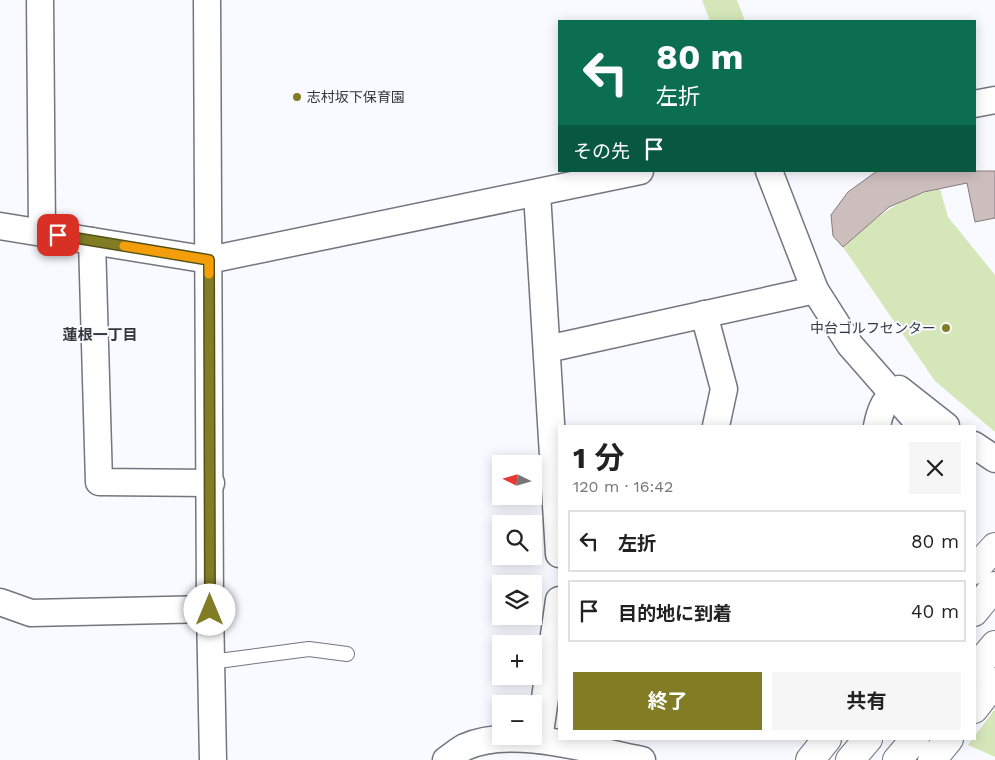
<!DOCTYPE html>
<html lang="ja">
<head>
<meta charset="utf-8">
<style>
	:root { --surface:#fff; --page:#f6f6f6; --text:#222; --muted:#767676; --line:#e0e0e0; --accent:#827d25 }
	body { margin:0; font-family:"Work Sans","Noto Sans JP",sans-serif; background:var(--page); color:var(--text); height:100vh; display:flex; flex-direction:column; font-size:19px; white-space:nowrap }
	* { box-sizing:border-box; margin:0 }
	p { font-size:16px; color:var(--muted) }
	.icon { flex:none; width:28px; height:28px; fill:none; stroke:currentColor; stroke-width:2; stroke-linecap:round; stroke-linejoin:round }
	.map { position:relative; flex:1; overflow:hidden }
	.details { position:absolute; left:558px; top:425px; width:418px; height:315px; display:flex; flex-direction:column; background:var(--surface); border-radius:0px; box-shadow:0 2px 12px #0003 }
	.details>* { flex:none }
	.banner { position:absolute; left:558px; top:20px; width:418px; height:152px; border-radius:0px; box-shadow:0 2px 12px #0003; background:#0b6e4f; color:#fff; overflow:hidden }
	.needle { width:32px; rotate:275deg }
	.tools { position:absolute; left:492px; top:455px; display:grid; gap:10px }
	.tools a { display:grid; place-items:center; width:50px; height:50px; border-radius:0px; background:var(--surface); box-shadow:0 2px 12px #0003; font-size:25px }
	.pin { position:absolute; display:grid; place-items:center; width:42px; height:42px; color:#fff; margin:-21px; border-radius:10px; box-shadow:0 2px 8px #0006 }
	.me { position:absolute; width:55px; margin:-28px; rotate:0deg; stroke-linejoin:round; filter:drop-shadow(0 0 4px #0008) }
	.turn { display:flex; align-items:center; gap:18px; height:105px; padding:0 15px; font-size:22px }
	.turn .icon { width:65px; height:65px; stroke-width:2.5 }
	.turn b { display:block; font-size:35px; line-height:42px }
	.then { display:flex; align-items:center; height:48px; padding:0 15px; background:#0003; gap:10px; font-size:19px }
	.round { display:grid; place-items:center; flex:none; width:52px; height:52px; border-radius:0px; background:var(--page) }
	.headline { display:flex; align-items:center; justify-content:space-between; height:85px; padding:0 15px }
	h1 { font-size:30px; font-weight:700; line-height:38px }
	.primary-button { display:flex; gap:10px; margin-top:auto; padding:10px 15px }
	.primary-button a { flex:1; height:58px; border-radius:0px; background:var(--accent); color:#fff; font-size:20px; font-weight:700; line-height:58px; text-align:center }
	.primary-button a+a { background:var(--page); color:var(--text) }
	ul { padding:0; list-style:none }
	li { display:flex; align-items:center; gap:15px; height:62px; margin:0 10px 8px; padding:0 5px; border:2px solid var(--line); border-radius:0px }
	li div { flex:1 }
	li b { display:block; font-size:19px }
	li em { font-style:normal }
	.map>svg:first-child { display:block }
	.green { fill:#d5e7b9 }
	.building { fill:#ccbebd; stroke:#887b7a }
	.lines { fill:none; stroke-linecap:round; stroke-linejoin:round }
	.service-casing { stroke:#73757f; stroke-width:16 }
	.minor-casing { stroke:#73757f; stroke-width:29 }
	.secondary-casing { stroke:#73757f; stroke-width:30 }
	.motorway-casing { stroke:#73757f; stroke-width:30 }
	.service { stroke:#fff; stroke-width:14 }
	.minor { stroke:#fff; stroke-width:26 }
	.secondary { stroke:#fff; stroke-width:28 }
	.motorway { stroke:#fff; stroke-width:28 }
	.route-casing { stroke:#545118; stroke-width:12 }
	.route { stroke:#827d25; stroke-width:9 }
	.slow { stroke:#f59e0b; stroke-width:9 }
	.poi-dot { fill:#827d25; stroke:#f9faff; stroke-width:2 }
	.labels { text-anchor:middle; dominant-baseline:central; stroke-width:4; stroke-linejoin:round; paint-order:stroke }
	.poi-label { font-size:14px; fill:#35363b; stroke:#f9faff; text-anchor:start }
	.neighbourhood-label { font-size:15px; font-weight:bold; fill:#35363b; stroke:#f9faff }
</style>
</head>
<body>
<div class="map">
<svg width="995" height="760" viewBox="0 0 995 760">
	<rect width="100%" height="100%" fill="#f9faff"/>
	<g class="green">
		<polygon points="702,0 737,0 745,21 710,21"/>
		<path d="M940,189L948,217L995,275V432L935,381L843,247C875,219 896,198 940,189Z"/>
		<polygon points="995,709 995,757 968,745"/>
	</g>
	<polygon class="building" points="877,171 995,171 995,218 975,222 967,183 924,192 889,207 843,247 833,236 831,215 848,192"/>
	<g class="lines">
		<g class="service-casing">
			<polyline id="service" points="211,662 309,649 347,654"/>
		</g>
		<g class="minor-casing">
			<g id="minor">
				<polyline points="40,0 42,232"/>
				<polyline points="207,0 210,609 213,760"/>
				<polyline points="974,104 995,100"/>
				<polyline points="769,171 815,290 850,345 921,426"/>
				<polyline points="537,193 559,554"/>
				<polyline points="0,226 209,260 640,171"/>
				<polyline points="92,241 99,482 211,483"/>
				<polyline points="704,314 724,389 716,426"/>
				<polyline points="547,349 815,290"/>
				<path d="M877,426C880,411 885,397 899,389L946,426"/>
				<polyline points="974,445 995,459"/>
				<polyline points="0,602 31,613 210,609"/>
				<polyline points="539,740 559,600"/>
				<path d="M446,760C452,756 459,750 465,747C512,725 593,751 642,760"/>
			</g>
		</g>
		<g class="secondary-casing">
			<g id="secondary">
				<polyline points="974,570 995,547"/>
				<polyline points="974,709 995,682"/>
				<polyline points="810,760 827,739"/>
				<polyline points="932,760 949,739"/>
			</g>
		</g>
		<g class="motorway-casing">
			<g id="motorway">
				<polyline points="974,612 995,586"/>
				<polyline points="974,670 995,645"/>
				<polyline points="850,760 868,739"/>
				<polyline points="897,760 915,739"/>
			</g>
		</g>
		<use href="#service" class="service"/>
		<use href="#minor" class="minor"/>
		<use href="#secondary" class="secondary"/>
		<use href="#motorway" class="motorway"/>
	</g>
	<g class="lines">
		<g class="route-casing">
			<polyline id="route" points="58,235 209,260 210,610"/>
		</g>
		<use href="#route" class="route"/>
		<polyline class="slow" points="124,246 209,260 209,274"/>
	</g>
	<g class="poi-dot">
		<circle cx="297" cy="97" r="5"/>
		<circle cx="946" cy="328" r="5"/>
	</g>
	<g class="labels">
		<g class="poi-label">
			<text x="307" y="97">志村坂下保育園</text>
			<text x="936" y="328" text-anchor="end">中台ゴルフセンター</text>
		</g>
		<g class="neighbourhood-label">
			<text x="100" y="335">蓮根一丁目</text>
		</g>
	</g>
</svg>
<div class="tools">
<a><svg class="needle" viewBox="-14 -14 28 28"><path d="M0-13l5 13h-10z" fill="#e53935"/><path d="M0 13l5-13h-10z" fill="#767676"/></svg></a>
<a><svg class="icon" aria-label="search" viewBox="0 0 24 24"><circle cx="10" cy="10" r="6"/><path d="M15 15l6 6"/></svg></a>
<a><svg class="icon" aria-label="layers" viewBox="0 0 24 24"><path d="M12 4l9 5-9 5-9-5zM3 14l9 5 9-5"/></svg></a>
<a>+</a>
<a>−</a>
</div>
<div class="pin" style="left:58px;top:235px;background:#d93025"><svg class="icon" aria-label="arrive" viewBox="0 0 24 24"><path d="M6 21V4h12l-3 4 3 4H6"/></svg></div>
<svg class="me" style="left:210px;top:610px" viewBox="-20 -20 40 40"><circle r="19" fill="#fff"/><path d="M0-13L10 11 0 6-10 11z" fill="#827d25"/></svg>
<div class="banner">
<div class="turn"><svg class="icon" aria-label="left" viewBox="0 0 24 24"><path d="M17 20v-9H6M10 6l-5 5 5 5"/></svg><div><b>80 m</b>左折</div></div>
<div class="then">その先<svg class="icon" aria-label="arrive" viewBox="0 0 24 24"><path d="M6 21V4h12l-3 4 3 4H6"/></svg></div>
</div>
<section class="details">
<div class="headline"><div><h1>1 分</h1><p>120 m · 16:42</p></div><a class="round"><svg class="icon" aria-label="close" viewBox="0 0 24 24"><path d="M6 6l12 12M18 6L6 18"/></svg></a></div>
<ul>
<li><svg class="icon" aria-label="left" viewBox="0 0 24 24"><path d="M17 20v-9H6M10 6l-5 5 5 5"/></svg><div><b>左折</b></div><em>80 m</em></li>
<li><svg class="icon" aria-label="arrive" viewBox="0 0 24 24"><path d="M6 21V4h12l-3 4 3 4H6"/></svg><div><b>目的地に到着</b></div><em>40 m</em></li>
</ul>
<div class="primary-button"><a>終了</a><a>共有</a></div>
</section>
</div>
</body>
</html>
